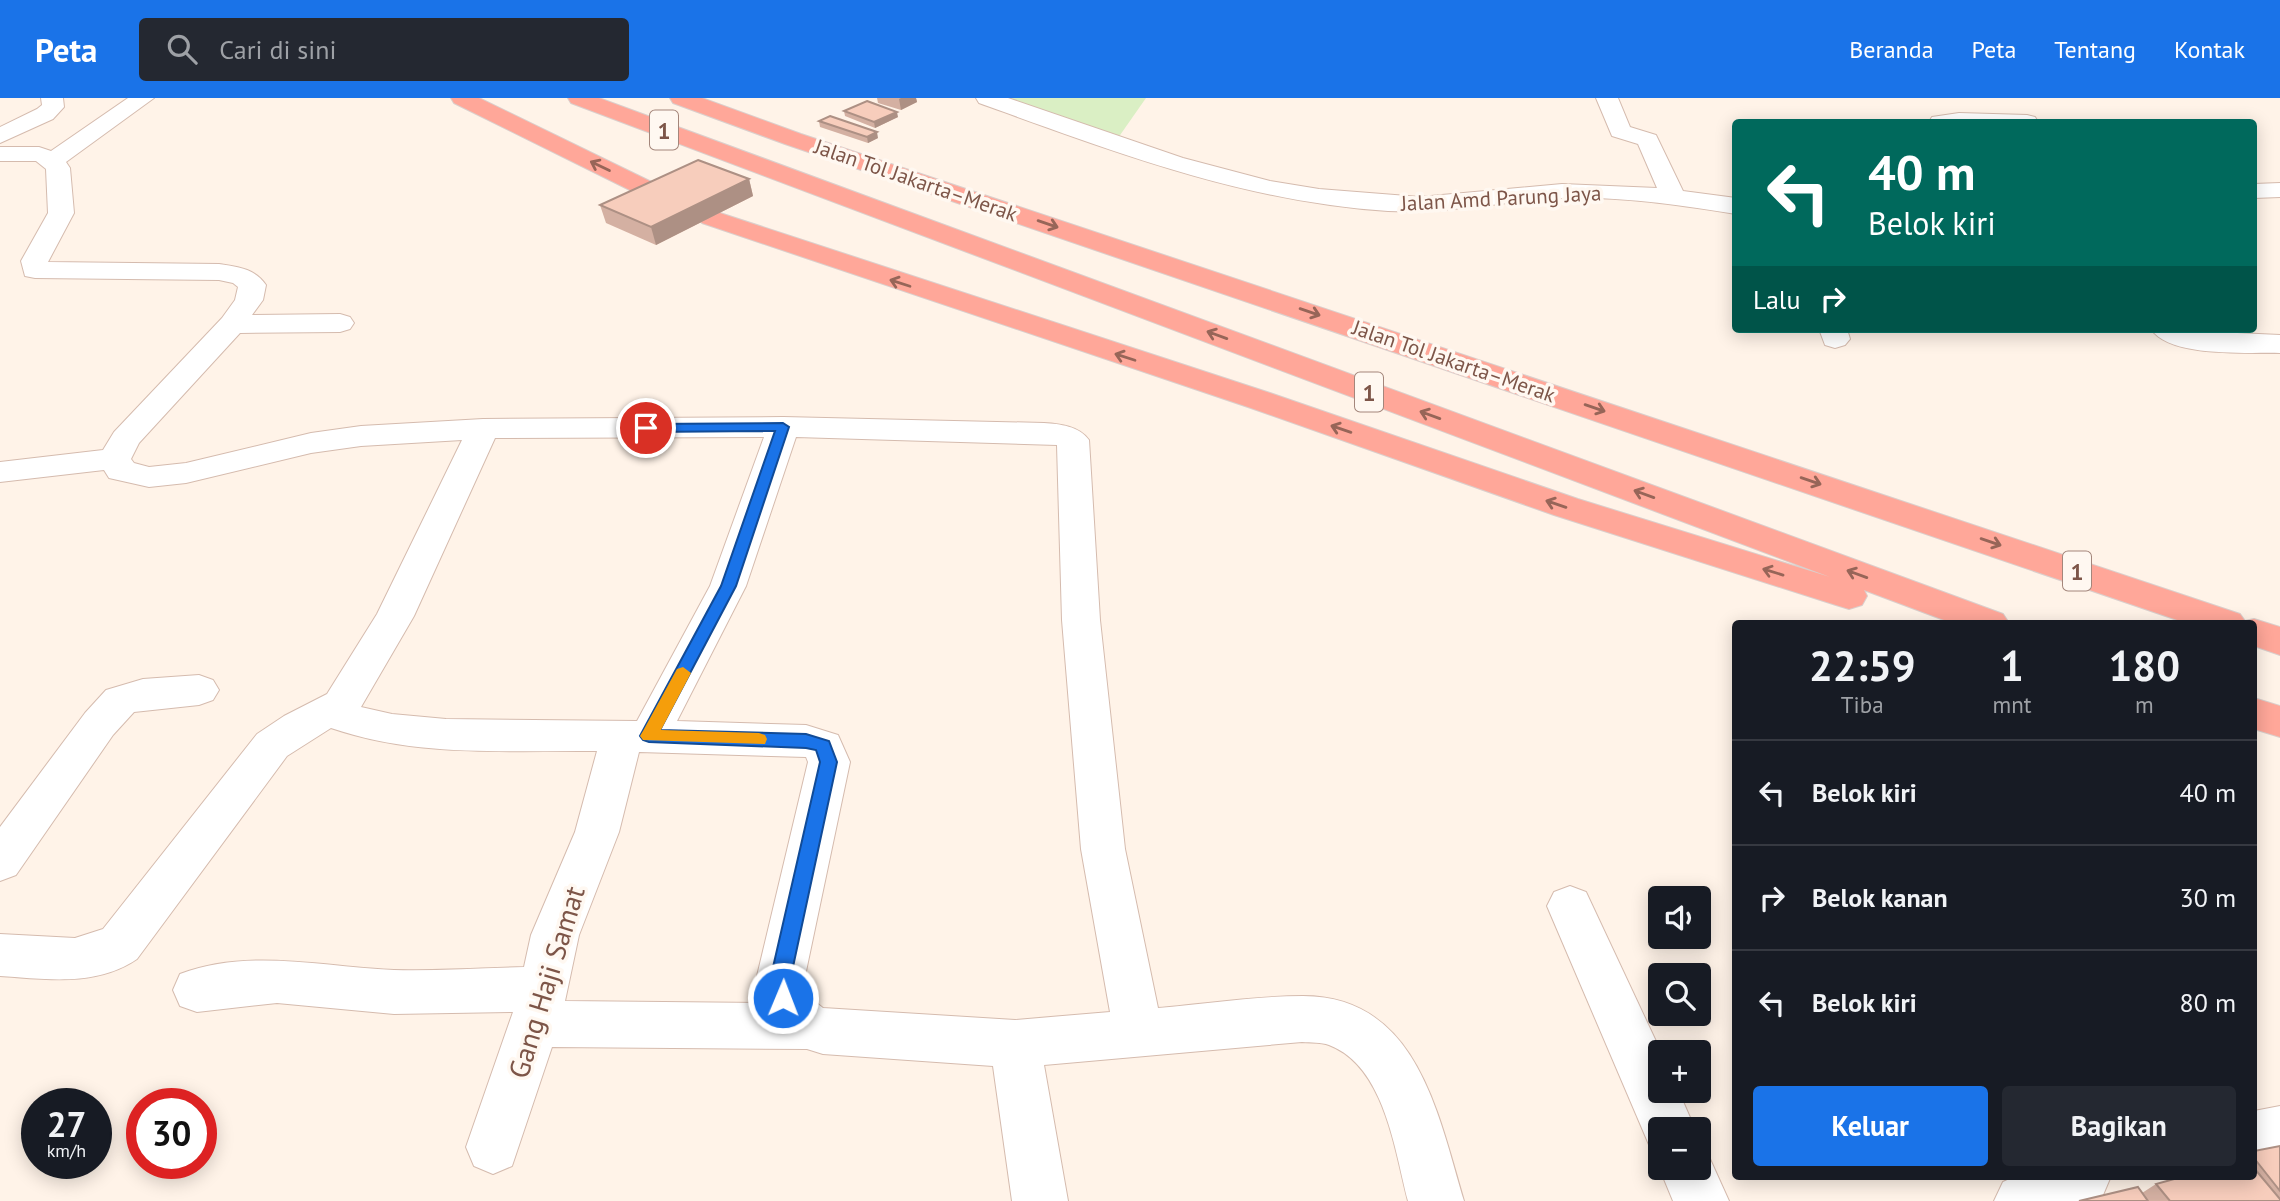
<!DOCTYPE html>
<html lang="id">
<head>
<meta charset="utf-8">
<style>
	:root { --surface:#171b24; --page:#242831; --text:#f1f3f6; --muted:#9ea1a6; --line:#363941; --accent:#1a73e8 }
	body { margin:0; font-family:"PT Sans",sans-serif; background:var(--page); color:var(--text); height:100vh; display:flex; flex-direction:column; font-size:26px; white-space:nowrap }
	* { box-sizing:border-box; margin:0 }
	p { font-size:23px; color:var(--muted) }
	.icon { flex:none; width:38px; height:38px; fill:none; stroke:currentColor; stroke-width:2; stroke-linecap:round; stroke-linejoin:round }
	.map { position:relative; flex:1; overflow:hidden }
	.sheet { position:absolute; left:1732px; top:522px; width:525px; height:560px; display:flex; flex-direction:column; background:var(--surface); border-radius:7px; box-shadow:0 4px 18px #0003 }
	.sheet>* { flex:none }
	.top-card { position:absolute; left:1732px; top:21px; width:525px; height:214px; border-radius:7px; box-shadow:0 4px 18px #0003; background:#00695c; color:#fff; overflow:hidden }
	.controls { position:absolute; left:1648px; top:788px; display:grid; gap:14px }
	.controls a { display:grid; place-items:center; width:63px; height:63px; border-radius:7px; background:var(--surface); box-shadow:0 4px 18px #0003; font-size:35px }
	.speed { position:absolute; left:21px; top:990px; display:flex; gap:14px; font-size:35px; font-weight:700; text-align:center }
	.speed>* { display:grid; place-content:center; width:91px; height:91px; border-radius:50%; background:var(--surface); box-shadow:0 4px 18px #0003; line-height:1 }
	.speed small { font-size:18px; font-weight:400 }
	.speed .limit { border:10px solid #d22; background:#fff; color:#111 }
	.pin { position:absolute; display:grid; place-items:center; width:60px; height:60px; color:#fff; margin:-30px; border:4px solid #fff; border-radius:50%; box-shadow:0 2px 7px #0007 }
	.me { position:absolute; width:77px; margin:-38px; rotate:1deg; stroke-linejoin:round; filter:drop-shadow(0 0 5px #0008) }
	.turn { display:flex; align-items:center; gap:24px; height:147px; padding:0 21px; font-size:32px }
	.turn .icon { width:91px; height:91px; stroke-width:2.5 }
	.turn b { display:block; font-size:49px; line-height:60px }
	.then { display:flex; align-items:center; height:66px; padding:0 21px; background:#0003; gap:14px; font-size:26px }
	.eta { display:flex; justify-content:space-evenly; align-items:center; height:119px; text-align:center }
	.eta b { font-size:42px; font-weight:700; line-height:49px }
	.primary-button { display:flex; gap:14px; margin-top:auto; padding:14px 21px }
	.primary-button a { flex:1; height:80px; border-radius:7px; background:var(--accent); color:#fff; font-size:28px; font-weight:700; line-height:80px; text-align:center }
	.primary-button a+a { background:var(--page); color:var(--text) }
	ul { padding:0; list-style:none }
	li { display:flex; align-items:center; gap:21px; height:105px; padding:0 21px; border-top:2px solid var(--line) }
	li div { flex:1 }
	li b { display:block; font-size:26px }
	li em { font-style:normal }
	header { display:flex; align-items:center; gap:42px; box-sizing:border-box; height:98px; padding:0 35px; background:var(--accent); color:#fff }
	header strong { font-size:33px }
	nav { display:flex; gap:38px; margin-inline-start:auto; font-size:24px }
	.search { width:490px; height:63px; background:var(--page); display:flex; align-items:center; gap:18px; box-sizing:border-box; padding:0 24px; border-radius:7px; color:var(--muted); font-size:26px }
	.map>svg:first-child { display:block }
	.green { fill:#daefc4 }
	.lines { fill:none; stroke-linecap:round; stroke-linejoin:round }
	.street-casing { stroke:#d5bbae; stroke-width:2 }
	.highway-casing { stroke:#dbcfcc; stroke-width:2 }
	.street { fill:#fff; fill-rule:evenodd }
	.highway { fill:#ffa799; fill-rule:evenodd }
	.wall { fill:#d4b0a2 }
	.shaded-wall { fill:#ad9084 }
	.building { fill:#f7cdbc; stroke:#ad9084; stroke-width:2 }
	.oneway { stroke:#976558 }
	.route { fill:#1a73e8; stroke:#114b97; stroke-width:2 }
	.slow { fill:#f59e0b }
	.labels { text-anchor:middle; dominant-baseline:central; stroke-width:7; stroke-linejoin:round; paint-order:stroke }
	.far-street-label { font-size:21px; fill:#7d5548; stroke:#fff8f1 }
	.shield { fill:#fff8f1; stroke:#a4867b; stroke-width:2 }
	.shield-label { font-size:23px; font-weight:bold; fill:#7d5548 }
	.near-street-label { font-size:28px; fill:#7d5548; stroke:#fff8f1 }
</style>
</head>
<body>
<header>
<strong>Peta</strong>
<div class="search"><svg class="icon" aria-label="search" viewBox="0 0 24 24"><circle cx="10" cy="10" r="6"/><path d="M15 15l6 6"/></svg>Cari di sini</div>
<nav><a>Beranda</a><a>Peta</a><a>Tentang</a><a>Kontak</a></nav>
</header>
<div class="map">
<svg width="2280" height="1103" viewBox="0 0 2280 1103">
	<rect width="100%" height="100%" fill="#fff3e8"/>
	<polygon class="green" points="1006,0 1146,0 1118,40"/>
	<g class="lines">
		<g class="street-casing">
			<g id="street">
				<polygon points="41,0 63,0 64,9 53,21 0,45 0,29 37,11 42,7"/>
				<path d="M128,0H154L66,64L70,70L74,115L48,164L219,166C238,169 254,170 266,187L263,202L252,217L340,216L350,219L354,225L350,231L340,234L240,235L139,345L131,361L134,365L149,369L186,365L311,335L361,328L483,321L783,319L1044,325C1060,326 1079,328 1089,342L1100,522L1125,751L1158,910C1206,906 1255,898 1303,898C1417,898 1438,1016 1464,1103H1408C1395,1054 1385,968 1329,947C1321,944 1311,945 1302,944L1044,967L1068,1103H1012L993,968L823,956L807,951L552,949L512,1068L493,1076L474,1068L466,1049L513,914L394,916L277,905L197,914L180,908L173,892L180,876C249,850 323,869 394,872C437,873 481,870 524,869L531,837L575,734L597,653C506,652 419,660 331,630L287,658L137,861C96,889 47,881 0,878V836L75,840L103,831L257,636L284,618L327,596L377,516L462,342L361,348L311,355L186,385L149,389L109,380L104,372L0,384V364L103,352L114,334L222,220L235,202L238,189L233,185L219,182L35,180L25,178L21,163L48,115L46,71L36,63H0V49H39L51,53ZM764,339L710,488L637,623L446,621L392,616L361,609L414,518L495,340ZM796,339L1057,347L1062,522L1081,751L1110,914L1015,922L823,910L809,899L805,878L850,664L838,637L806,627L677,623L746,488ZM639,654L806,659L808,664L757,878L762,905L565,903L579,837L619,734Z"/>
				<path d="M976,0H1008L1183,60L1270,83L1319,91L1420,99L1562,86L1657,90L1638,46L1612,38L1596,0H1618L1630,29L1656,37L1683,93L1736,100V116C1679,107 1620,98 1562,100C1503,103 1447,116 1388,113C1245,104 1112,53 979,5Z"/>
				<polygon points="1959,15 2027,17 2035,19 2038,24 1929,24 1932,19"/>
				<polygon points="2280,85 2280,99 2254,100 2254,86"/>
				<polygon points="1819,231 1847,231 1850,241 1845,247 1835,250 1825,247"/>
				<path d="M2151,231L2280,237V255C2248,254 2170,260 2151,231Z"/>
				<polygon points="199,577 213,582 219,592 213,602 199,607 134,614 113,637 16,777 0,783 0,729 85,615 106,592 143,581"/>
				<polygon points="1570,788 1586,794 1661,954 1661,992 1678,992 1695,1031 1661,1031 1661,1054 1650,1049 1547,808 1554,794"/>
				<polygon points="2280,1008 2280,1060 2254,1065 2254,1013"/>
				<polygon points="1699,1047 1705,1050 1729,1103 1673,1103 1659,1069 1661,1065 1661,1069 1699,1069"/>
				<polygon points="2016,1078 2111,1078 2103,1097 2089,1103 1994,1103 2003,1084"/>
			</g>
		</g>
		<g class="highway-casing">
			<g id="highway">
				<polygon points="451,0 479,0 670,93 673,98 670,103 661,105 652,103 454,5"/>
				<polygon points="568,0 599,0 2003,516 2009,525 1952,525 1864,492 1867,498 1862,507 1849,511 1836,507 1554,417 1248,309 702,125 698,120 702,115 711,112 720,115 1270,295 1578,401 1830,479 571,5"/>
				<polygon points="670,0 702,0 801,36 2240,516 2245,523 2254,521 2280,529 2280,557 2254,548 2254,525 2186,525 785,46 673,5"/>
				<polygon points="2254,600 2280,608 2280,639 2254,631"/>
			</g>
		</g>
		<use href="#street" class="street"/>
		<use href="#highway" class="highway"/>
	</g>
	<g class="wall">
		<polygon points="876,0 916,0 917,4 901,12 878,5 877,0"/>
		<polygon points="844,13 898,19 875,30 845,18"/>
		<polygon points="819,23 878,40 868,45 820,29"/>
		<polygon points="749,81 753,98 656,147 606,125 600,107"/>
		<polygon points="2280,1048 2280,1103 2079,1103 2142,1095 2156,1086 2254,1078 2254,1053"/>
	</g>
	<g class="shaded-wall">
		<polygon points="901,0 916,0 917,4 901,12 899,1"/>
		<polygon points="897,14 898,19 875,30 874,24"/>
		<polygon points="877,34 878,40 868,45 867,39"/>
		<polygon points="749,81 753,98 656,147 651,129"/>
	</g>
	<g class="building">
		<polygon points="867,3 897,14 874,24 844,13"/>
		<polygon points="830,18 877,34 867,39 819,23"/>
		<polygon points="698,62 749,81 651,129 600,107"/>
		<polygon points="2280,1048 2280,1093 2254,1060 2254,1053"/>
		<polygon points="2254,1070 2280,1101 2280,1103 2170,1103 2156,1086 2185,1078 2254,1078"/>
		<polygon points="2138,1089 2148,1103 2079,1103"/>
	</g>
	<defs><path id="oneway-shaft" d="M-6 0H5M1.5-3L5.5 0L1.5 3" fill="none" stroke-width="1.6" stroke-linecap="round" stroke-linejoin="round" transform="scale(1.75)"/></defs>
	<g class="oneway">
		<use href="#oneway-shaft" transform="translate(600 68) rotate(-154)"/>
		<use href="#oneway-shaft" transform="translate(1048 126) rotate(19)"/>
		<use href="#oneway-shaft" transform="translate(900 185) rotate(-162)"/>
		<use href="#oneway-shaft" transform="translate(1310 214) rotate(19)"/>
		<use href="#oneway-shaft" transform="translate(1217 237) rotate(-160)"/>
		<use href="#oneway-shaft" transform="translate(1125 259) rotate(-162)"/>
		<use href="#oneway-shaft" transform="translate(1595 310) rotate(19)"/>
		<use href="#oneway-shaft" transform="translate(1430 317) rotate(-160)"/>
		<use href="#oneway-shaft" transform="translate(1341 331) rotate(-161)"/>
		<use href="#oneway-shaft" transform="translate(1811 383) rotate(19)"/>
		<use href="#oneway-shaft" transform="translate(1644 396) rotate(-160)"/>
		<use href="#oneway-shaft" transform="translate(1556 406) rotate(-161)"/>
		<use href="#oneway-shaft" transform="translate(1991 444) rotate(19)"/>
		<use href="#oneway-shaft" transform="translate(1773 474) rotate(-163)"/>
		<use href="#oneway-shaft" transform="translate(1857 476) rotate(-160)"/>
	</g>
	<polygon class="route" points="783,325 789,329 736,488 660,632 806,636 829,643 837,664 791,878 793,900 790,906 783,909 776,906 771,878 820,664 816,652 806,650 649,644 643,642 640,638 721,488 775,333 646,334 640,330 646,326"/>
	<polygon class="slow" points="683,569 691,575 661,632 759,635 765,637 767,641 765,646 643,642 640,638 643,633 677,571"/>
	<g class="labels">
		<g class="far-street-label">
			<text transform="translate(916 82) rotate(19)">Jalan Tol Jakarta–Merak</text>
			<text transform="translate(1501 100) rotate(-3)">Jalan Amd Parung Jaya</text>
			<text transform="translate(1454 263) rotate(19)">Jalan Tol Jakarta–Merak</text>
		</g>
		<g class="shield">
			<rect x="650" y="12.5" width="28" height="39" rx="5"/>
			<rect x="1355" y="274.5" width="28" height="39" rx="5"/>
			<rect x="2063" y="453.5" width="28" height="39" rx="5"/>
		</g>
		<g class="shield-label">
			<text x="664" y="32">1</text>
			<text x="1369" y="294">1</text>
			<text x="2077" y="473">1</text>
		</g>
		<g class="near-street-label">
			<text transform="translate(546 884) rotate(-73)">Gang Haji Samat</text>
		</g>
	</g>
</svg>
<div class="controls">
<a><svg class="icon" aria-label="sound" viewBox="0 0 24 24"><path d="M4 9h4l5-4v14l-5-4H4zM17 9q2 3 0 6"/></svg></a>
<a><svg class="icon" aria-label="search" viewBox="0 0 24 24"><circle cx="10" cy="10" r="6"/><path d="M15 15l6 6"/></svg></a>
<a>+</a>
<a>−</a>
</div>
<div class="speed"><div>27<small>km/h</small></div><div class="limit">30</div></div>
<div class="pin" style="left:646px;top:330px;background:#d93025"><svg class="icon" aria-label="arrive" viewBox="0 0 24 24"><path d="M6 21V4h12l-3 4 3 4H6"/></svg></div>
<svg class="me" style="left:783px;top:900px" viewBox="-20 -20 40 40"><circle r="17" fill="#1a73e8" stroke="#fff" stroke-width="3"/><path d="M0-11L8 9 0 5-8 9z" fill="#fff"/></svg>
<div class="top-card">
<div class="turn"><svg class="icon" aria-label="left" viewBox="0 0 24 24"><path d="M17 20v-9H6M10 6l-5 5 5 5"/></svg><div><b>40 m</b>Belok kiri</div></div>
<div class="then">Lalu<svg class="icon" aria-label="right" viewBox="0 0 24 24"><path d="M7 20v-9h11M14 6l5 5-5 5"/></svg></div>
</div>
<section class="sheet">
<div class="eta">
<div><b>22:59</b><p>Tiba</p></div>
<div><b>1</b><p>mnt</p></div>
<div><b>180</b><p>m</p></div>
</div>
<ul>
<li><svg class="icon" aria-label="left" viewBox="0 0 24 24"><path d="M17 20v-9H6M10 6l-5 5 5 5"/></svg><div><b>Belok kiri</b></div><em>40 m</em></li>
<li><svg class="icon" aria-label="right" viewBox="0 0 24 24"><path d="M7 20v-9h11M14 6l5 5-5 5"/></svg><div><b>Belok kanan</b></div><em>30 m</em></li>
<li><svg class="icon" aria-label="left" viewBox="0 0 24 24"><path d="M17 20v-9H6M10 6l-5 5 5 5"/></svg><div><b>Belok kiri</b></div><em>80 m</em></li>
</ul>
<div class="primary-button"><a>Keluar</a><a>Bagikan</a></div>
</section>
</div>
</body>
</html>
